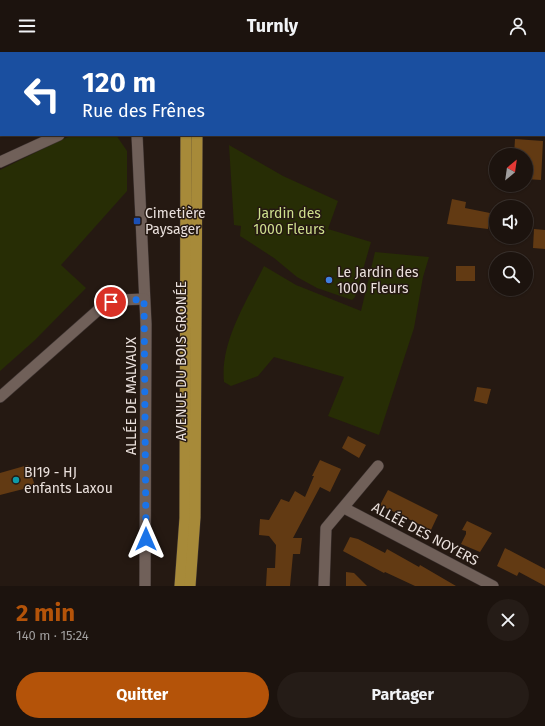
<!DOCTYPE html>
<html lang="fr">
<head>
<meta charset="utf-8">
<style>
	:root { --surface:#1c130e; --page:#251c17; --text:#f1f3f6; --muted:#a09e9e; --line:#3a322e; --accent:#b45309 }
	body { margin:0; font-family:"Fira Sans",sans-serif; background:var(--page); color:var(--text); height:100vh; display:flex; flex-direction:column; font-size:15px; white-space:nowrap }
	* { box-sizing:border-box; margin:0 }
	p { font-size:13px; color:var(--muted) }
	.icon { flex:none; width:22px; height:22px; fill:none; stroke:currentColor; stroke-width:2; stroke-linecap:round; stroke-linejoin:round }
	.map { position:relative; height:534px; overflow:hidden }
	.sheet { display:flex; flex-direction:column; background:var(--surface); flex:1 }
	.sheet>* { flex:none }
	.top-card { position:absolute; left:0px; top:0px; width:545px; height:84px; box-shadow:0 1px 3px #0004,0 0 0 1px var(--line); background:#1a4fa0; color:#fff; overflow:hidden }
	.needle { width:26px; rotate:29deg }
	.controls { position:absolute; left:489px; top:96px; display:grid; gap:8px }
	.controls a { display:grid; place-items:center; width:44px; height:44px; border-radius:50%; background:var(--surface); box-shadow:0 1px 3px #0004,0 0 0 1px var(--line); font-size:20px }
	.pin { position:absolute; display:grid; place-items:center; width:34px; height:34px; color:#fff; margin:-17px; border:2px solid #fff; border-radius:50%; box-shadow:0 1px 4px #0007 }
	.me { position:absolute; width:44px; margin:-22px; rotate:0deg; stroke-linejoin:round; filter:drop-shadow(0 0 3px #0008) }
	.turn { display:flex; align-items:center; gap:14px; height:84px; padding:0 16px; font-size:18px }
	.turn .icon { width:52px; height:52px; stroke-width:2.5 }
	.turn b { display:block; font-size:28px; line-height:34px }
	.round { display:grid; place-items:center; flex:none; width:42px; height:42px; border-radius:21px; background:var(--page) }
	.headline { display:flex; align-items:center; justify-content:space-between; height:68px; padding:0 16px }
	h1 { font-size:24px; font-weight:700; line-height:30px; color:var(--accent) }
	.cta { display:flex; gap:8px; margin-top:auto; padding:8px 16px }
	.cta a { flex:1; height:46px; border-radius:24px; background:var(--accent); color:#fff; font-size:16px; font-weight:700; line-height:46px; text-align:center }
	.cta a+a { background:var(--page); color:var(--text) }
	header { display:flex; justify-content:space-between; align-items:center; height:52px; padding:0 16px; background:var(--surface); font-size:18px; font-weight:700 }
	.map>svg:first-child { display:block }
	.green { fill:#272d05 }
	.building { fill:#623a13 }
	.lines { fill:none; stroke-linecap:round; stroke-linejoin:round }
	.minor-casing { stroke:#3e3432; stroke-width:12 }
	.primary-casing { stroke:#3e3432; stroke-width:12 }
	.minor { stroke:#706059; stroke-width:11 }
	.primary { stroke:#a78a39; stroke-width:11 }
	.route { stroke:#1a73e8; stroke-width:7; stroke-dasharray:0 12.6 }
	.transit-dot { fill:#1a4fb4; stroke:#251912; stroke-width:1.5 }
	.shop-dot { fill:#3f7fe0; stroke:#251912; stroke-width:1.5 }
	.culture-dot { fill:#0f9aa8; stroke:#251912; stroke-width:1.5 }
	.labels { text-anchor:middle; dominant-baseline:central; stroke-width:3; stroke-linejoin:round; paint-order:stroke }
	.poi-label { font-size:14px; fill:#eae0dc; stroke:#251912; text-anchor:start }
	.park-label { font-size:14px; fill:#cedf8d; stroke:#251912 }
	.street-label { font-size:14px; fill:#eae0dc; stroke:#251912 }
</style>
</head>
<body>
<header><svg class="icon" aria-label="menu" viewBox="0 0 24 24"><path d="M4 6h16M4 12h16M4 18h16"/></svg>Turnly<svg class="icon" aria-label="person" viewBox="0 0 24 24"><circle cx="12" cy="8" r="4"/><path d="M4 21q1-7 8-7t8 7"/></svg></header>
<div class="map">
<svg width="545" height="534" viewBox="0 0 545 534">
	<rect width="100%" height="100%" fill="#251912"/>
	<g class="green">
		<polygon points="74,83 116,83 127,99 127,139 61,213 86,236 35,288 0,319 0,118 63,87"/>
		<polygon points="229,93 283,124 338,149 328,177 371,190 355,245 352,248 317,236 297,225 274,206 240,184 241,174 234,173"/>
		<path d="M375,200L429,205L423,225L414,276L379,383L328,364L344,325L274,305L258,324L231,334L224,330C220,289 247,249 264,214L296,233L361,259Z"/>
	</g>
	<g class="building">
		<polygon points="515,87 543,89 541,128 526,127 526,103 514,103"/>
		<polygon points="452,147 466,150 465,156 490,161 488,177 447,172"/>
		<polygon points="534,177 545,178 545,197 533,196"/>
		<rect x="456" y="214" width="19" height="15"/>
		<polygon points="477,335 491,337 487,352 474,349"/>
		<polygon points="348,384 366,393 359,406 342,396"/>
		<polygon points="320,408 341,417 330,440 320,435 293,486 302,486 300,502 293,502 290,534 266,534 267,516 275,516 276,493 269,484 259,483 260,467 269,468 281,447 289,450 295,439 305,445 314,424 312,424"/>
		<polygon points="28,413 35,434 0,443 0,421"/>
		<polygon points="388,438 438,463 431,478 380,453"/>
		<polygon points="467,469 492,481 480,500 461,492 466,482 466,479 462,478"/>
		<polygon points="350,485 358,487 385,501 387,497 419,515 420,513 456,534 415,534 385,520 384,521 343,499"/>
		<polygon points="505,496 545,517 545,534 519,520 517,524 497,514"/>
		<polygon points="346,520 354,521 367,534 346,534"/>
	</g>
	<g class="lines">
		<g class="minor-casing">
			<g id="minor">
				<polyline points="139,1 140,0"/>
				<polyline points="137,83 146,272 145,534"/>
				<polyline points="0,110 59,83"/>
				<polyline points="0,345 105,252 120,248 144,247"/>
				<polyline points="344,456 493,534"/>
				<polyline points="324,534 326,476 378,414"/>
			</g>
		</g>
		<g class="primary-casing">
			<g id="primary">
				<polyline points="186,1 186,0"/>
				<polyline points="198,1 198,0"/>
				<polyline points="180,534 185,466 186,83"/>
				<polyline points="190,534 195,465 197,83"/>
			</g>
		</g>
		<use href="#minor" class="minor"/>
		<use href="#primary" class="primary"/>
	</g>
	<g class="lines">
		<polyline class="route" points="111,250 144,247 146,487"/>
	</g>
	<rect class="transit-dot" x="133" y="165" width="8" height="8" rx="2"/>
	<circle class="shop-dot" cx="329" cy="228" r="4"/>
	<circle class="culture-dot" cx="16" cy="428" r="4"/>
	<g class="labels">
		<g class="poi-label">
			<text x="145" y="161">Cimetière<tspan x="145" dy="16">Paysager</tspan></text>
			<text x="337" y="220">Le Jardin des<tspan x="337" dy="16">1000 Fleurs</tspan></text>
			<text x="24" y="420">BI19 - HJ<tspan x="24" dy="16">enfants Laxou</tspan></text>
		</g>
		<g class="park-label">
			<text x="289" y="161">Jardin des<tspan x="289" dy="16">1000 Fleurs</tspan></text>
		</g>
		<g class="street-label">
			<text transform="translate(181 309) rotate(-90)">AVENUE DU BOIS GRONÉE</text>
			<text transform="translate(131 344) rotate(-90)">ALLÉE DE MALVAUX</text>
			<text transform="translate(425 482) rotate(28)">ALLÉE DES NOYERS</text>
		</g>
	</g>
</svg>
<div class="controls">
<a><svg class="needle" viewBox="-14 -14 28 28"><path d="M0-13l5 13h-10z" fill="#e53935"/><path d="M0 13l5-13h-10z" fill="#a09e9e"/></svg></a>
<a><svg class="icon" aria-label="sound" viewBox="0 0 24 24"><path d="M4 9h4l5-4v14l-5-4H4zM17 9q2 3 0 6"/></svg></a>
<a><svg class="icon" aria-label="search" viewBox="0 0 24 24"><circle cx="10" cy="10" r="6"/><path d="M15 15l6 6"/></svg></a>
</div>
<div class="pin" style="left:111px;top:250px;background:#d93025"><svg class="icon" aria-label="arrive" viewBox="0 0 24 24"><path d="M6 21V4h12l-3 4 3 4H6"/></svg></div>
<svg class="me" style="left:146px;top:487px" viewBox="-20 -20 40 40"><path d="M0-17L14 15 0 8-14 15z" fill="#1a73e8" stroke="#fff" stroke-width="4"/></svg>
<div class="top-card">
<div class="turn"><svg class="icon" aria-label="left" viewBox="0 0 24 24"><path d="M17 20v-9H6M10 6l-5 5 5 5"/></svg><div><b>120 m</b>Rue des Frênes</div></div>
</div>
</div>
<section class="sheet">
<div class="headline"><div><h1>2 min</h1><p>140 m · 15:24</p></div><a class="round"><svg class="icon" aria-label="close" viewBox="0 0 24 24"><path d="M6 6l12 12M18 6L6 18"/></svg></a></div>
<div class="cta"><a>Quitter</a><a>Partager</a></div>
</section>
</body>
</html>
